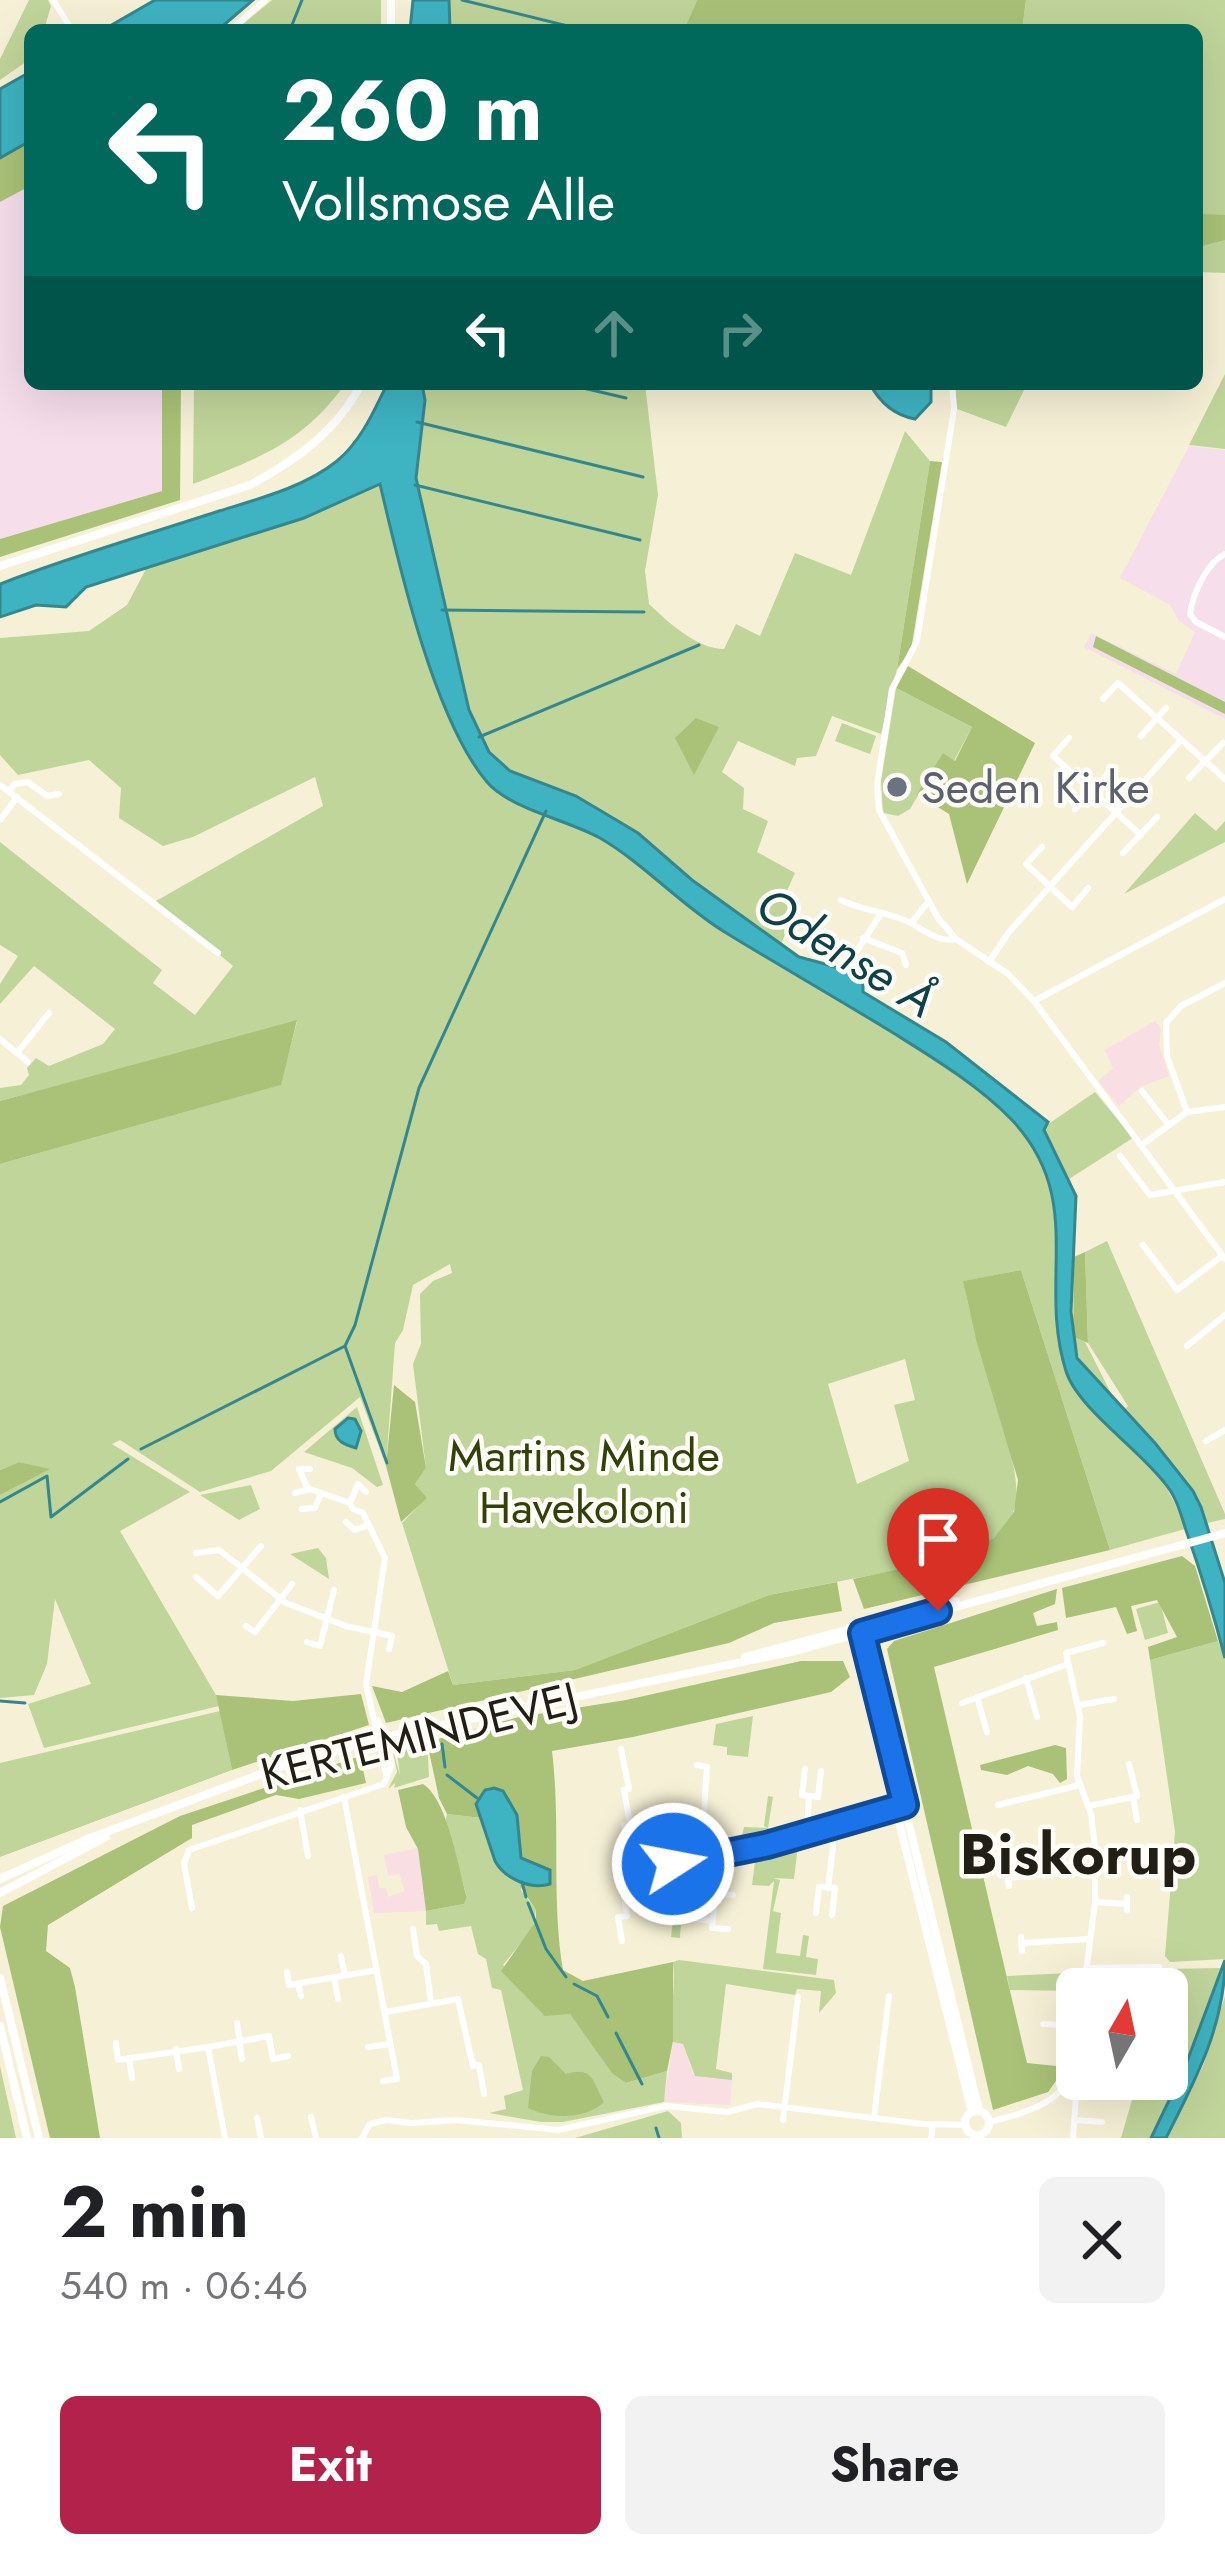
<!DOCTYPE html>
<html lang="en">
<head>
<meta charset="utf-8">
<style>
	:root { --surface:#fff; --page:#f2f2f2; --text:#202124; --muted:#757577; --accent:#b3224a }
	body { margin:0; font-family:Jost,sans-serif; background:var(--page); color:var(--text); height:100vh; display:flex; flex-direction:column; font-size:45px; white-space:nowrap }
	* { box-sizing:border-box; margin:0 }
	p { font-size:39px; color:var(--muted) }
	.icon { flex:none; width:66px; height:66px; fill:none; stroke:currentColor; stroke-width:2; stroke-linecap:round; stroke-linejoin:round }
	.map { position:relative; height:2138px; overflow:hidden }
	.sheet { display:flex; flex-direction:column; background:var(--surface); flex:1 }
	.sheet>* { flex:none }
	.top-card { position:absolute; left:24px; top:24px; width:1179px; height:366px; border-radius:18px; box-shadow:0 12px 48px #0002; background:#00695c; color:#fff; overflow:hidden }
	.needle { width:78px; rotate:9deg }
	.controls { position:absolute; left:1056px; top:1968px; display:grid; gap:24px }
	.controls a { display:grid; place-items:center; width:132px; height:132px; border-radius:18px; background:var(--surface); box-shadow:0 12px 48px #0002; font-size:60px }
	.pin { position:absolute; display:grid; place-items:center; width:102px; height:102px; color:#fff; margin:-123px -51px; border-radius:50% 50% 50% 0; rotate:-45deg; box-shadow:0 0 12px #0007 }
	.pin .icon { rotate:45deg }
	.me { position:absolute; width:132px; margin:-66px; rotate:79deg; stroke-linejoin:round; filter:drop-shadow(0 0 9px #0008) }
	.turn { display:flex; align-items:center; gap:42px; height:252px; padding:0 60px; font-size:54px }
	.turn .icon { width:156px; height:156px; stroke-width:2.5 }
	.turn b { display:block; font-size:84px; line-height:102px }
	.lanes { display:flex; align-items:center; height:114px; padding:0 60px; background:#0003; justify-content:center; gap:60px; direction:ltr }
	.lanes .off { opacity:.35 }
	.round { display:grid; place-items:center; flex:none; width:126px; height:126px; border-radius:18px; background:var(--page) }
	.headline { display:flex; align-items:center; justify-content:space-between; height:204px; padding:0 60px }
	h1 { font-size:72px; font-weight:700; line-height:90px }
	.action { display:flex; gap:24px; margin-top:auto; padding:24px 60px }
	.action a { flex:1; height:138px; border-radius:18px; background:var(--accent); color:#fff; font-size:48px; font-weight:700; line-height:138px; text-align:center }
	.action a+a { background:var(--page); color:var(--text) }
	.map>svg:first-child { display:block }
	.industrial { fill:#f6deeb }
	.education { fill:#f9dee3 }
	.green { fill:#c0d59a; fill-rule:evenodd }
	.forest { fill:#a9c277 }
	.water { fill:#3eb3c2; stroke:#35878e; stroke-width:3 }
	.lines { fill:none; stroke-linecap:round; stroke-linejoin:round }
	.stream { stroke:#35878e; stroke-width:3 }
	.street { stroke:#fff; stroke-width:6 }
	.secondary { stroke:#fff; stroke-width:8 }
	.route-casing { stroke:#114b97; stroke-width:30 }
	.route { stroke:#1a73e8; stroke-width:21 }
	.worship-dot { fill:#6b7280; stroke:#fefdf8; stroke-width:4.5 }
	.labels { text-anchor:middle; dominant-baseline:central; stroke-width:9; stroke-linejoin:round; paint-order:stroke }
	.worship-label { font-size:45px; fill:#5b616d; stroke:#fefdf8; text-anchor:start }
	.park-label { font-size:45px; fill:#324108; stroke:#fefdf8 }
	.street-label { font-size:45px; fill:#211f15; stroke:#fefdf8 }
	.water-label { font-size:48px; font-style:italic; fill:#0d4248; stroke:#fefdf8 }
	.district-label { font-size:57px; font-weight:bold; fill:#211f15; stroke:#fefdf8 }
</style>
</head>
<body>
<div class="map">
<svg width="1225" height="2138" viewBox="0 0 1225 2138">
	<rect width="100%" height="100%" fill="#f6f1d6"/>
	<g class="industrial">
		<polygon points="30,186 30,384 162,384 162,491 0,539 0,202"/>
		<polygon points="1189,446 1225,450 1225,719 1084,647 1091,633 1176,674 1195,632 1179,621 1170,605 1120,578"/>
	</g>
	<g class="education">
		<polygon points="1155,1021 1161,1029 1159,1045 1169,1076 1140,1087 1119,1106 1098,1081 1113,1068 1105,1050"/>
		<polygon points="418,1848 426,1911 374,1913 368,1877 377,1875 379,1888 386,1888 388,1897 405,1891 399,1874 388,1876 384,1855"/>
		<polygon points="673,2042 683,2044 693,2074 732,2080 730,2105 664,2102"/>
	</g>
	<g class="green">
		<polygon points="29,0 48,0 51,6 44,30 30,30 30,59 0,80 0,59"/>
		<polygon points="272,0 381,0 381,30 236,30"/>
		<polygon points="449,0 697,0 684,30 450,30"/>
		<polygon points="1026,0 1225,0 1225,273 1197,272 1197,30 1022,30"/>
		<polygon points="1225,374 1225,449 1189,445"/>
		<path d="M194,384H345C304,442 258,459 193,484Z"/>
		<path d="M422,384H645L658,495L645,571L649,604C668,622 697,649 724,649L736,624L760,636L795,553L851,575L905,431L930,461L897,669L881,734L832,716L816,756L797,758L795,766L738,741L722,772L744,788L743,809L768,821L757,852L795,873L786,893L799,902L781,944L692,880L638,833L576,796L510,771L489,752L469,710L416,478L425,400Z"/>
		<polygon points="955,384 1027,384 1006,427 957,409"/>
		<path d="M380,483L392,536L448,713C459,739 488,786 512,800C541,816 575,823 603,840C644,866 678,901 719,928C814,989 924,1037 1007,1116C1088,1193 1035,1282 1066,1373C1076,1401 1105,1419 1126,1439C1154,1466 1173,1492 1185,1529L1110,1550L1021,1270L964,1281C970,1335 1027,1467 1015,1507C1005,1540 973,1553 944,1561L769,1595L575,1670L453,1685L402,1523L426,1498L415,1484L426,1468L413,1364L421,1344L420,1294L433,1281L452,1273L450,1264L413,1285L403,1330L395,1343L386,1466L360,1397L271,1471L200,1492L120,1440L112,1444L190,1492L120,1531L216,1695L219,1706L44,1748L28,1704L91,1684L55,1599L47,1664L34,1695L0,1698V1495L48,1469L19,1462L0,1470V1164L280,1085L297,1022L0,1101V1088L21,1085L29,1075L27,1068L36,1058L49,1066L103,1044L115,1029L34,966L0,1004V984L18,956L0,945V842L162,970L153,983L195,1015L233,966L156,901L323,806L315,777L193,837L163,846L119,818L121,788L89,760L18,775L0,755V638L89,631L127,605L146,569L304,518ZM905,1359L915,1400L894,1405L909,1461L857,1484L828,1384Z"/>
		<polygon points="896,688 972,727 954,761 943,753 910,809 898,816 883,813 881,781"/>
		<polygon points="842,723 876,736 870,754 835,741"/>
		<polygon points="1195,813 1216,831 1225,821 1225,842 1124,894"/>
		<polygon points="1095,1092 1133,1138 1069,1179 1044,1127"/>
		<polygon points="1107,1241 1225,1514 1225,1519 1207,1523 1193,1491 1125,1409 1128,1406 1088,1343 1085,1252"/>
		<polygon points="1073,1337 1085,1342 1114,1399 1082,1368"/>
		<polygon points="357,1407 383,1485 377,1487 352,1468 304,1452"/>
		<polygon points="251,1485 260,1509 239,1520 200,1495"/>
		<polygon points="318,1548 326,1558 329,1579 290,1554"/>
		<polygon points="1160,1602 1168,1633 1145,1640 1136,1609"/>
		<polygon points="1218,1641 1225,1658 1225,1959 1170,1962 1165,1956 1175,1832 1150,1660"/>
		<polygon points="220,1711 232,1770 0,1857 0,1763"/>
		<polygon points="753,1716 748,1757 727,1755 727,1747 713,1745 716,1724"/>
		<polygon points="427,1740 429,1777 394,1788 395,1783 388,1789 397,1772 392,1747 400,1775 396,1745"/>
		<polygon points="768,1796 773,1797 768,1828 776,1830 776,1835 739,1847 744,1827 768,1828 764,1826"/>
		<polygon points="447,1814 481,1818 500,1869 522,1882 521,1890 536,1910 533,1928 503,1965 555,2013 570,2014 626,2083 667,2071 664,2102 563,2122 541,2122 489,2113 506,2109 504,2096 523,2090 501,1990 492,1988 486,1959 478,1954 471,1926 439,1931 437,1924 426,1925 426,1911 464,1904 467,1897 445,1822"/>
		<polygon points="658,1828 698,1833 694,1857 661,1860 664,1851"/>
		<polygon points="792,1844 798,1845 794,1879 773,1878 780,1880 773,1911 781,1913 776,1953 800,1956 803,1935 809,1936 806,1957 818,1959 816,1975 763,1969 774,1881 769,1886 752,1885 755,1861 748,1859 788,1845 790,1851"/>
		<polygon points="714,1863 710,1911 704,1911 708,1876 684,1876 680,1938 671,1937 678,1876 674,1877 670,1911 661,1911 653,1873"/>
		<path d="M679,1960L834,1980L836,1993L819,2013L821,1991L797,1989L795,1995L726,1984L716,2069L732,2073V2080L695,2076L683,2044L673,2042C669,2016 676,1990 673,1962Z"/>
		<polygon points="1222,1968 1185,2067 1150,2138 1121,2138 1138,2079 1167,2079 1167,1989 1157,1989 1165,1969"/>
		<polygon points="1072,1973 1070,1991 1010,1990 1007,1976"/>
		<polygon points="1225,1996 1225,2138 1166,2138 1203,2066"/>
		<polygon points="0,2066 16,2138 0,2138"/>
		<polygon points="668,2111 681,2123 682,2138 575,2138"/>
	</g>
	<g class="forest">
		<polygon points="697,0 1026,0 1022,30 684,30"/>
		<polygon points="30,141 30,186 0,202 0,158"/>
		<polygon points="1197,214 1225,215 1225,240 1197,247"/>
		<polygon points="162,384 181,384 180,500 0,557 0,539 162,491"/>
		<polygon points="930,461 942,462 911,650 897,669"/>
		<polygon points="1096,636 1225,702 1225,714 1093,647"/>
		<polygon points="908,666 1035,743 967,884 949,814 917,794 943,753 955,761 972,727 896,688"/>
		<polygon points="696,718 719,727 694,775 675,738"/>
		<polygon points="297,1020 281,1085 0,1164 0,1101"/>
		<polygon points="1085,1252 1088,1343 1073,1337 1074,1257"/>
		<polygon points="1021,1270 1110,1550 864,1609 853,1579 965,1555 994,1538 1014,1512 1018,1480 977,1343 963,1281"/>
		<polygon points="394,1385 415,1402 426,1468 415,1484 427,1498 401,1522 386,1466"/>
		<polygon points="19,1462 50,1469 0,1495 0,1470"/>
		<polygon points="1182,1556 1195,1566 1218,1641 1150,1660 1148,1647 1177,1637 1157,1600 1131,1606 1137,1631 1127,1634 1116,1607 1066,1618 1062,1588"/>
		<polygon points="837,1582 842,1611 774,1623 729,1643 386,1723 372,1686 402,1692 448,1671 453,1685 575,1670 769,1595"/>
		<polygon points="1057,1589 1055,1604 1033,1613 1037,1626 1057,1622 1058,1630 934,1667 1027,2063 1066,2067 1048,2092 993,2110 887,1649 894,1641"/>
		<path d="M801,1661H843L850,1677L831,1692L633,1737L552,1751C561,1824 551,1898 563,1970L583,1981L673,1962V2041L667,2071L626,2083L612,2073L570,2014L545,2016L501,1971L536,1921V1910L520,1886L522,1882L530,1886L537,1865L520,1858V1829L476,1804L481,1818L447,1814L439,1798L427,1742L519,1717L626,1700Z"/>
		<polygon points="361,1694 369,1725 232,1770 216,1695 293,1701"/>
		<polygon points="1055,1745 1066,1748 1067,1779 1060,1783 1053,1774 1028,1766 1007,1775 981,1770 980,1765"/>
		<polygon points="360,1756 366,1783 299,1799 276,1795 192,1825 192,1838 48,1925 46,1951 70,1968 75,1987 100,2138 50,2138 0,1927 3,1906 180,1816"/>
		<path d="M423,1784C448,1800 458,1868 467,1897L464,1904L426,1911L418,1849L406,1827L398,1790Z"/>
		<path d="M541,2056L549,2057L566,2074C593,2066 592,2080 604,2102C585,2120 550,2119 528,2108L532,2071Z"/>
	</g>
	<g class="water">
		<polygon points="155,0 253,0 218,30 103,30"/>
		<polygon points="413,0 449,0 450,30 410,30"/>
		<polygon points="30,72 30,141 0,158 0,89"/>
		<path d="M387,384H422L425,400L416,478L469,710L489,752L510,771L576,796L638,833L692,880L799,957C818,962 848,969 863,978V992L946,1042L1048,1122L1044,1130L1076,1196L1071,1312L1077,1358L1155,1443L1193,1491L1201,1507L1225,1583V1658C1214,1616 1202,1576 1188,1536C1182,1519 1178,1500 1167,1486C1142,1451 1077,1408 1066,1371C1037,1280 1087,1200 1012,1120C979,1086 935,1059 895,1034C838,999 780,966 723,931C680,904 643,863 600,838C568,820 510,809 487,782C434,720 399,565 380,484L304,518L86,587L66,607L36,605L0,617V584C72,556 146,535 219,511C258,499 305,487 337,461C361,441 374,411 387,384Z"/>
		<path d="M870,384H931V402L915,419C894,415 880,403 870,384Z"/>
		<path d="M348,1418L355,1419L361,1431L356,1448C346,1445 335,1442 335,1429Z"/>
		<path d="M494,1788L503,1791L517,1815L521,1858L550,1870V1884C531,1890 505,1879 495,1861L476,1804L485,1790Z"/>
		<path d="M1225,1960C1225,2025 1195,2081 1166,2138H1151L1185,2067Z"/>
	</g>
	<g class="lines">
		<g class="stream">
			<polyline points="462,0 584,30"/>
			<polyline points="290,30 302,0"/>
			<polyline points="566,384 626,398"/>
			<polyline points="417,422 643,477"/>
			<polyline points="415,485 640,540"/>
			<polyline points="442,610 644,612"/>
			<polyline points="479,737 699,645"/>
			<polyline points="345,1346 387,1463"/>
			<polyline points="141,1449 345,1346 355,1325 419,1088 546,811"/>
			<polyline points="0,1502 47,1476 51,1517 128,1459"/>
			<polyline points="0,1701 25,1703"/>
			<polyline points="442,1744 445,1767"/>
			<polyline points="447,1775 477,1798"/>
			<polyline points="522,1882 526,1897"/>
			<polyline points="528,1903 546,1949 566,1977"/>
			<polyline points="574,1984 597,1996 608,2017"/>
			<polyline points="616,2033 642,2084"/>
			<polyline points="656,2128 659,2138"/>
		</g>
		<g class="street">
			<polyline points="53,0 72,30"/>
			<polyline points="231,30 265,0"/>
			<polyline points="952,384 954,409 917,641 892,689 877,785 879,810 938,918 956,939 1008,974 1034,1001 1225,1259"/>
			<path d="M1225,554C1206,563 1193,594 1190,614L1196,622L1225,637"/>
			<polyline points="1103,699 1118,683 1225,779"/>
			<polyline points="1141,736 1166,708"/>
			<polyline points="1069,738 1053,756 1141,835"/>
			<polyline points="1189,778 1223,743"/>
			<polyline points="0,785 218,953"/>
			<polyline points="9,791 15,784 28,782 47,796 59,794"/>
			<polyline points="1075,809 1108,773"/>
			<polyline points="0,820 17,797"/>
			<polyline points="1042,847 1026,864 1072,907 1088,888"/>
			<polyline points="1123,853 1157,817"/>
			<path d="M841,900C863,911 888,912 909,922C925,930 938,943 956,939"/>
			<polyline points="911,923 929,901"/>
			<polyline points="863,938 902,953 906,965"/>
			<polyline points="851,960 880,915"/>
			<polyline points="989,962 1009,932 1181,740"/>
			<polyline points="1034,1001 1225,899"/>
			<polyline points="0,1039 28,1062"/>
			<polyline points="17,1053 49,1013"/>
			<polyline points="1142,1091 1168,1124"/>
			<polyline points="1187,1112 1167,1056 1166,1023 1181,1006 1225,983"/>
			<polyline points="1143,1144 1187,1112 1225,1107"/>
			<polyline points="1120,1156 1150,1195 1225,1182"/>
			<polyline points="1143,1245 1177,1290 1222,1256"/>
			<polyline points="1187,1346 1225,1315"/>
			<polyline points="1206,1441 1225,1430"/>
			<polyline points="308,1489 299,1469 310,1469"/>
			<polyline points="295,1493 310,1489 350,1503 353,1509 363,1513 385,1558 366,1684 387,1778"/>
			<polyline points="350,1503 358,1484 366,1492"/>
			<polyline points="302,1509 315,1508 321,1493"/>
			<polyline points="346,1522 355,1530 368,1525"/>
			<polyline points="196,1553 219,1550 286,1603 346,1626 392,1636 389,1649"/>
			<polyline points="196,1577 218,1596 261,1546"/>
			<polyline points="246,1626 255,1632 292,1584"/>
			<polyline points="307,1642 320,1646 334,1590"/>
			<polyline points="1026,1678 1037,1717"/>
			<polyline points="977,1697 987,1732"/>
			<polyline points="962,1703 1068,1664"/>
			<polyline points="1079,1705 1114,1699"/>
			<polyline points="621,1749 629,1789 624,1790 630,1824 624,1825 632,1872"/>
			<polyline points="697,1765 707,1767 701,1859"/>
			<polyline points="805,1769 802,1795 818,1797 821,1771"/>
			<polyline points="344,1797 397,2079 383,2081"/>
			<polyline points="1133,1797 1137,1820"/>
			<polyline points="998,1805 1080,1785"/>
			<polyline points="1088,1806 1137,1796 1129,1764"/>
			<polyline points="300,1810 308,1856"/>
			<polyline points="807,1833 809,1796"/>
			<polyline points="719,1858 712,1928 728,1929"/>
			<polyline points="1007,1871 1009,1886"/>
			<polyline points="1008,1878 1094,1870"/>
			<polyline points="828,1888 833,1846 829,1827"/>
			<polyline points="716,1893 733,1895"/>
			<polyline points="1095,1902 1127,1904"/>
			<polyline points="192,1908 184,1864 189,1850 384,1784 392,1764 378,1720"/>
			<polyline points="1127,1910 1127,1897"/>
			<polyline points="816,1913 819,1887 835,1888 832,1915"/>
			<polyline points="697,1919 713,1921"/>
			<polyline points="413,1929 417,1956 426,1964 431,2003"/>
			<polyline points="1021,1937 1022,1951"/>
			<polyline points="622,1941 618,1917 627,1916 621,1874 767,1845 905,1805"/>
			<polyline points="1022,1943 1090,1939"/>
			<polyline points="341,1956 345,1975"/>
			<polyline points="1086,1968 1159,1967"/>
			<polyline points="287,1972 289,1985 377,1970"/>
			<polyline points="334,1977 338,1999"/>
			<polyline points="298,1984 301,1996"/>
			<polyline points="1084,1989 1095,1902 1095,1847 1091,1814 1077,1776 1080,1717 1066,1653 1103,1643"/>
			<polyline points="385,2012 458,1999 473,2066 479,2065 484,2094"/>
			<polyline points="237,2023 240,2041"/>
			<polyline points="1043,2024 1077,2026"/>
			<polyline points="239,2041 242,2059"/>
			<polyline points="116,2043 118,2060 208,2047"/>
			<polyline points="368,2047 390,2044"/>
			<polyline points="176,2049 179,2069"/>
			<polyline points="129,2058 132,2078"/>
			<polyline points="1069,2082 1076,2096 1073,2138"/>
			<polyline points="311,2117 316,2138"/>
			<polyline points="257,2118 261,2138"/>
			<polyline points="874,2118 889,1996"/>
			<polyline points="783,2120 798,1997"/>
			<polyline points="1074,2120 1102,2122"/>
			<path d="M989,2122C1028,2112 1064,2104 1077,2062"/>
			<polyline points="225,2138 208,2047 269,2036 273,2059 288,2056"/>
			<polyline points="362,2138 370,2124 386,2120 412,2123 456,2120 558,2130 666,2106 727,2112 757,2104 923,2124 966,2125"/>
			<polyline points="931,2138 933,2124"/>
		</g>
		<g class="secondary">
			<polyline points="391,30 391,0"/>
			<path d="M0,566L250,485C295,461 337,431 361,384"/>
			<polyline points="860,1624 979,2111"/>
			<polyline points="850,1627 972,2112"/>
			<polyline points="745,1657 956,1601"/>
			<polyline points="0,1879 90,1838 277,1768 385,1737 795,1651 1225,1533"/>
			<polyline points="0,1893 106,1837"/>
			<polyline points="0,1978 39,2138"/>
			<polyline points="0,2026 27,2138"/>
			<circle cx="977" cy="2123" r="12"/>
		</g>
	</g>
	<g class="lines">
		<g class="route-casing">
			<polyline id="route" points="673,1864 767,1845 905,1805 862,1633 938,1611"/>
		</g>
		<use href="#route" class="route"/>
	</g>
	<circle class="worship-dot" cx="897" cy="787" r="12"/>
	<g class="labels">
		<g class="worship-label">
			<text x="921" y="787">Seden Kirke</text>
		</g>
		<g class="park-label">
			<text x="584" y="1455">Martins Minde<tspan x="584" dy="52">Havekoloni</tspan></text>
		</g>
		<g class="street-label">
			<text transform="translate(419 1736) rotate(-14)">KERTEMINDEVEJ</text>
		</g>
		<g class="water-label">
			<text transform="translate(846 952) rotate(32)">Odense Å</text>
		</g>
		<g class="district-label">
			<text x="1078" y="1854">Biskorup</text>
		</g>
	</g>
</svg>
<div class="controls">
<a><svg class="needle" viewBox="-14 -14 28 28"><path d="M0-13l5 13h-10z" fill="#e53935"/><path d="M0 13l5-13h-10z" fill="#757577"/></svg></a>
</div>
<div class="pin" style="left:938px;top:1611px;background:#d93025"><svg class="icon" aria-label="arrive" viewBox="0 0 24 24"><path d="M6 21V4h12l-3 4 3 4H6"/></svg></div>
<svg class="me" style="left:673px;top:1864px" viewBox="-20 -20 40 40"><circle r="17" fill="#1a73e8" stroke="#fff" stroke-width="3"/><path d="M0-11L8 9 0 5-8 9z" fill="#fff"/></svg>
<div class="top-card">
<div class="turn"><svg class="icon" aria-label="left" viewBox="0 0 24 24"><path d="M17 20v-9H6M10 6l-5 5 5 5"/></svg><div><b>260 m</b>Vollsmose Alle</div></div>
<div class="lanes"><svg class="icon" aria-label="left" viewBox="0 0 24 24"><path d="M17 20v-9H6M10 6l-5 5 5 5"/></svg><svg class="icon off" aria-label="ahead" viewBox="0 0 24 24"><path d="M12 20V5M6 11l6-6 6 6"/></svg><svg class="icon off" aria-label="right" viewBox="0 0 24 24"><path d="M7 20v-9h11M14 6l5 5-5 5"/></svg></div>
</div>
</div>
<section class="sheet">
<div class="headline"><div><h1>2 min</h1><p>540 m · 06:46</p></div><a class="round"><svg class="icon" aria-label="close" viewBox="0 0 24 24"><path d="M6 6l12 12M18 6L6 18"/></svg></a></div>
<div class="action"><a>Exit</a><a>Share</a></div>
</section>
</body>
</html>
